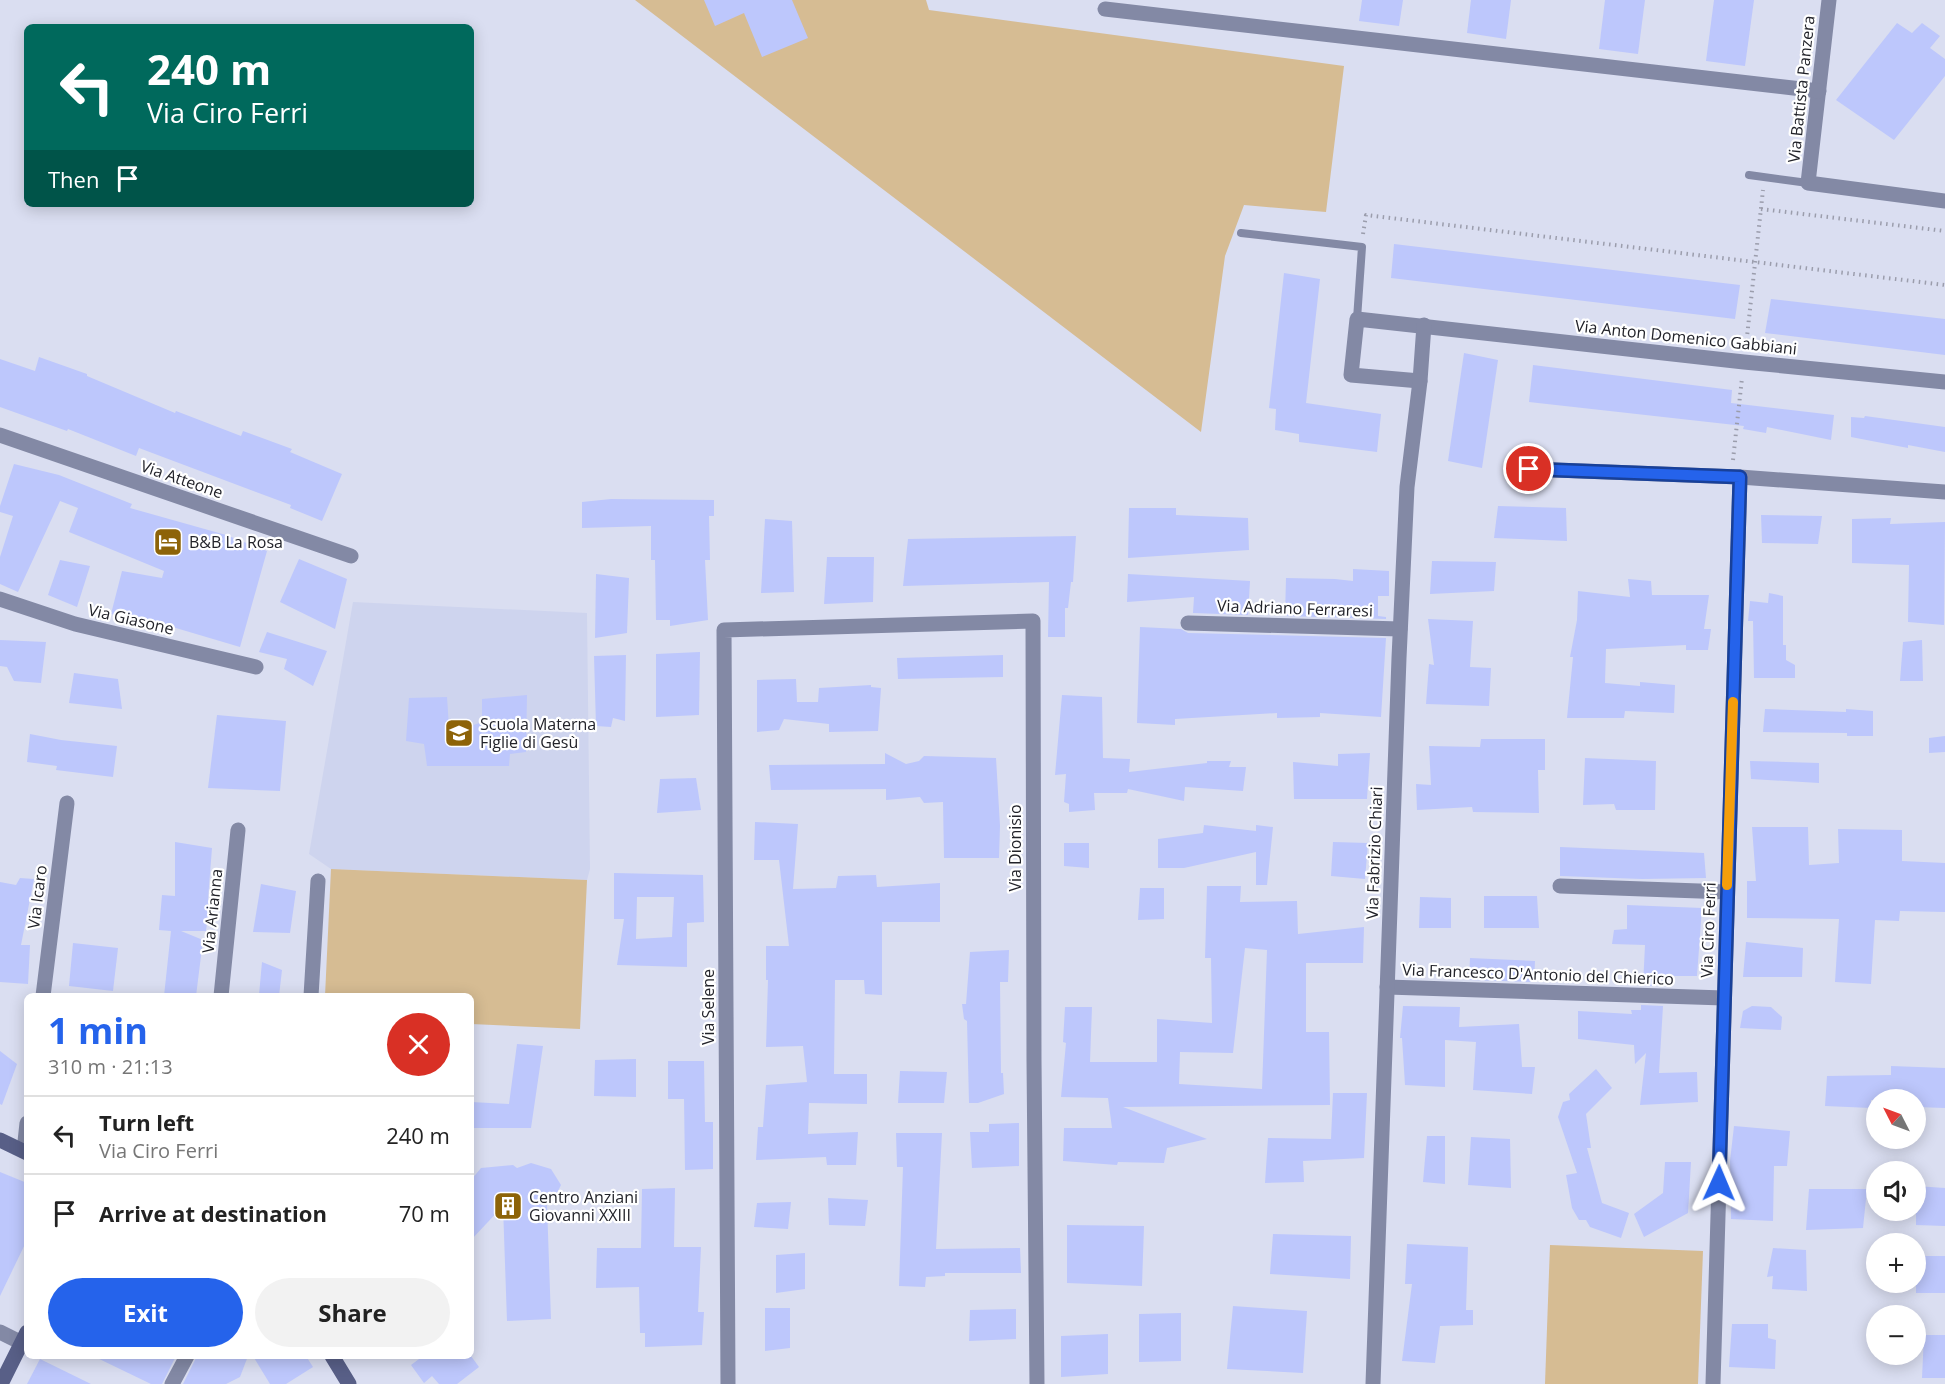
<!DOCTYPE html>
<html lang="en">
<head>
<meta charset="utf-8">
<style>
	:root { --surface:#fff; --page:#f2f2f2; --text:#222; --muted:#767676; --line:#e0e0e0; --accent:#2563eb }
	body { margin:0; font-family:"Open Sans",sans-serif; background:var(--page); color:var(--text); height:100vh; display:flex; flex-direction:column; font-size:22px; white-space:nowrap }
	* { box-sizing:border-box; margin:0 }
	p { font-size:20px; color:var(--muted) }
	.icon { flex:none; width:33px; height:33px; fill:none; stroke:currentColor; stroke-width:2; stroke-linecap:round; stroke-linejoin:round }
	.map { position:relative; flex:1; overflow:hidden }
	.side { position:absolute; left:24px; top:993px; width:450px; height:366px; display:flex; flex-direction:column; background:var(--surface); border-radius:9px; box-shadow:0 3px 15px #0003 }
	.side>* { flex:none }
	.top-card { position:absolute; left:24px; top:24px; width:450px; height:183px; border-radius:9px; box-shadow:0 3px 15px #0003; background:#00695c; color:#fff; overflow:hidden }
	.needle { width:39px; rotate:312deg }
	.tools { position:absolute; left:1866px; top:1089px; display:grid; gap:12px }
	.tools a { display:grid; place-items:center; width:60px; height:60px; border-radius:50%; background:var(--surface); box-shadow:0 3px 15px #0003; font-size:30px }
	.pin { position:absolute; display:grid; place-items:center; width:51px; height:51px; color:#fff; margin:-26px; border:3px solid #fff; border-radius:50%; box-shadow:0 2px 6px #0007 }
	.me { position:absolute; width:66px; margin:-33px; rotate:1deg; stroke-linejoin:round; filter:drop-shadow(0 0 4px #0008) }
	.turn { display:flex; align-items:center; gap:21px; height:126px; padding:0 24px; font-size:27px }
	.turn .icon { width:78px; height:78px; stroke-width:2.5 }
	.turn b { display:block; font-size:42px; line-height:51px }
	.then { display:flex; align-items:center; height:57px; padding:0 24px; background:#0003; gap:12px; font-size:22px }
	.round { display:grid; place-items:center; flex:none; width:63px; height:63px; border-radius:32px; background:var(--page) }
	.head { display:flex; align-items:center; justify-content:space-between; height:102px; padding:0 24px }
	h1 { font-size:36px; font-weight:700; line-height:45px; color:var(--accent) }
	.cta { display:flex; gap:12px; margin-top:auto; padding:12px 24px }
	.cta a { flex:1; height:69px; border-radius:36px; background:var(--accent); color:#fff; font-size:24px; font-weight:700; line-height:69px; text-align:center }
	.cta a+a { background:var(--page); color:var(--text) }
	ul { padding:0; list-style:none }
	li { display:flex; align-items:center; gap:18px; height:78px; padding:0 24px; border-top:2px solid var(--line) }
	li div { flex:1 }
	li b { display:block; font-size:22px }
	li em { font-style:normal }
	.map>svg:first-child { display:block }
	.built { fill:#ced4ee }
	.green { fill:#d6bc93 }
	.building { fill:#bdc7fc; fill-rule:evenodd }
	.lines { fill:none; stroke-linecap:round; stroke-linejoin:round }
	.path { stroke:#9b9dac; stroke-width:4; stroke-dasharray:1.5 4.5; stroke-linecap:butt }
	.lane { stroke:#8389a5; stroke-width:8 }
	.street { stroke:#8389a5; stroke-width:15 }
	.secondary { stroke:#585f87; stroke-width:15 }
	.route-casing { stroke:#184099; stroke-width:15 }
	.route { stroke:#2563eb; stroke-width:10 }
	.slow { stroke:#f59e0b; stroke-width:10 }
	.labels { text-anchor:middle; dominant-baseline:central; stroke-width:4.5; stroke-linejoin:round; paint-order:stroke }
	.street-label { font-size:16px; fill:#22232a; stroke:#fff }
	.poi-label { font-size:16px; fill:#22232a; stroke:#fff; text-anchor:start }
</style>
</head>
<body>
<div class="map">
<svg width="1945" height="1384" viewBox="0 0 1945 1384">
	<rect width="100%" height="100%" fill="#dadef1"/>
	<polygon class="built" points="353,602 587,613 590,869 587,880 331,869 309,854"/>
	<g class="green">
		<polygon points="635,0 926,0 929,10 1344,66 1326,212 1244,205 1225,256 1201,432"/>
		<polygon points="331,869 587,880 580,1029 471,1024 471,996 325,996"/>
		<polygon points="1550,1245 1703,1251 1698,1384 1545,1384"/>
	</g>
	<g class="building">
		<polygon points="704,0 792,0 808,38 762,57 744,13 715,26"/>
		<polygon points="1362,0 1403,0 1399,26 1359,21"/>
		<polygon points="1471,0 1511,0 1506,39 1467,33"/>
		<polygon points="1605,0 1645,0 1638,54 1599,49"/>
		<polygon points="1714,0 1754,0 1745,66 1706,61"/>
		<polygon points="1897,23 1912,33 1922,23 1940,36 1930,48 1945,59 1945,76 1894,140 1836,100"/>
		<polygon points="1394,244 1740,285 1735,319 1391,278"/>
		<polygon points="1284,273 1320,279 1306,403 1381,414 1377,452 1299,442 1299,434 1275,430 1276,409 1269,408"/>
		<polygon points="1771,299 1945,319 1945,355 1765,333"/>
		<polygon points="1464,353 1498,360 1482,468 1448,461"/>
		<polygon points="39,357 87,374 87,376 175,413 176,411 241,436 243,431 292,449 290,452 342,474 322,521 290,508 291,505 139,448 136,456 68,429 67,431 0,407 0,359 35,371"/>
		<polygon points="1533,365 1732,390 1731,403 1834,415 1831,440 1767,427 1766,433 1743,429 1744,426 1529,402"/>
		<polygon points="1865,416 1945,427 1945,452 1908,445 1908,448 1851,437 1851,417 1864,418"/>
		<polygon points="14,464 59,475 132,504 130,508 226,535 267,551 240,647 159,623 158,627 111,614 122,571 162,578 164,571 69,532 78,508 60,501 18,592 0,584 0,557 13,516 0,512 0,506"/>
		<polygon points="611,499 714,500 714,516 709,516 710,560 705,560 708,620 670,626 670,620 656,620 655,560 651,560 651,526 582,528 582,502"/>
		<polygon points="1498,506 1566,508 1567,541 1494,538"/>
		<polygon points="1129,508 1176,508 1176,515 1248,518 1249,550 1128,558"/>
		<polygon points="1761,515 1822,516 1818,544 1762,543"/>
		<polygon points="1891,518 1890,524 1945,522 1944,625 1908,622 1909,565 1852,563 1852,519"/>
		<polygon points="765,519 792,521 794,592 761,593"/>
		<polygon points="1076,536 1073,582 1071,582 1068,608 1065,608 1065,637 1048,637 1049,582 903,586 908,539"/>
		<polygon points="827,557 874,557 873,602 824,604"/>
		<polygon points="299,559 347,579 335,629 280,602"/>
		<polygon points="60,560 90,566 77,607 48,595"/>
		<polygon points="1432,561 1496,562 1494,591 1430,594"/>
		<polygon points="1353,569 1389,571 1389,596 1378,596 1378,616 1386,617 1386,619 1285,616 1286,578 1335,579 1353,581"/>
		<polygon points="596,574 629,578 627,633 595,638"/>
		<polygon points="1128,574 1250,581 1248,615 1193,613 1194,597 1127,602"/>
		<polygon points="1628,579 1651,581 1652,595 1709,595 1704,629 1711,629 1708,650 1686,650 1686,645 1606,649 1605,683 1640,686 1640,682 1675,685 1674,713 1625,711 1624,718 1567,718 1573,657 1570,657 1577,620 1578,591 1630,597"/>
		<polygon points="1769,593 1783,596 1783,645 1786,645 1786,660 1795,665 1795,678 1754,678 1753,621 1748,621 1750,601 1768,603"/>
		<polygon points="1428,619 1473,621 1470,667 1491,668 1489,706 1426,704 1429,664 1434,665"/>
		<polygon points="1140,627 1181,629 1188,633 1386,638 1381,717 1320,713 1320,717 1277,718 1277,713 1175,719 1175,725 1137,723"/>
		<polygon points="267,632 327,651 313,686 284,669 287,659 259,652"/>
		<polygon points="0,640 46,642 41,683 14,681 7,667 0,666"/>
		<polygon points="1922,640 1923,681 1900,681 1903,642"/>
		<polygon points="700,652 699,715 656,717 656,654"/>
		<polygon points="626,655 625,721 613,718 611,727 596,726 594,656"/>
		<polygon points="1003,655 1003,677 898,679 897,658"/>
		<polygon points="74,673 118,679 122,709 69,703"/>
		<polygon points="796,679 797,702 818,702 819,688 871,685 871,687 881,688 878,731 829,732 829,724 784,719 779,730 757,732 757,680"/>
		<polygon points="527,695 526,752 510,754 509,766 427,766 424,744 406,741 409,698 447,697 449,727 468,727 482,722 482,699"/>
		<polygon points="1062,695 1102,697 1103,758 1130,759 1129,772 1207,763 1207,761 1231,761 1229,767 1246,767 1243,791 1185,787 1184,801 1128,789 1127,793 1094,793 1095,810 1069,812 1069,804 1064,802 1066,774 1055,775"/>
		<polygon points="1765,709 1846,712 1846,709 1873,711 1873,736 1847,736 1847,733 1763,732"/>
		<polygon points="217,715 286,721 280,791 208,788"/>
		<polygon points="30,734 61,740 117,746 113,777 56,770 57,766 27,762"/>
		<polygon points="1945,736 1945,752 1929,753 1929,738"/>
		<polygon points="1481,739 1545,739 1545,770 1538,770 1539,813 1473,812 1472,807 1417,810 1416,784 1431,785 1429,746 1480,747"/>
		<polygon points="885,753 906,764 919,761 924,756 996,758 1000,826 999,858 944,858 943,802 924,803 920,797 886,800 886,789 771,790 769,765 885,764"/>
		<polygon points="1370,753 1367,799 1294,799 1293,762 1338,766 1338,754"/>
		<polygon points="1585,758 1656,761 1655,810 1616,810 1614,804 1583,805"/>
		<polygon points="1750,761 1819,763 1819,783 1751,779"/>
		<polygon points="696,778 701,810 657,813 660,779"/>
		<polygon points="755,822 798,824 793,889 836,888 838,876 876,875 877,887 940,883 940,922 882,922 882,995 865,994 864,980 835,980 834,1074 867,1074 867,1104 809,1103 808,1134 858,1132 856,1165 827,1165 826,1157 756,1160 758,1127 763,1127 766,1085 807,1082 803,1046 766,1047 768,980 766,980 766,946 789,946 779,860 754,860"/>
		<polygon points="1204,825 1256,831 1256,825 1273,827 1267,885 1256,885 1256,852 1184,868 1158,868 1158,839 1203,833"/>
		<polygon points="1752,827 1808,827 1809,865 1839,863 1838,829 1902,830 1902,861 1945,863 1945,912 1900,911 1899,921 1875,920 1871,984 1835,982 1839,919 1747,918 1747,881 1756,881"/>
		<polygon points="175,842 212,848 208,899 210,899 206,931 181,931 203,940 196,996 164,996 171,931 159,930 162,895 175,896"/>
		<polygon points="1333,842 1368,843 1365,879 1331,876"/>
		<polygon points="1064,843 1089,843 1089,868 1064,866"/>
		<polygon points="1560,847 1704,853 1706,878 1642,879 1560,876"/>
		<path d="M614,873L703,875L704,922L687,923V967L617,965L624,919H614ZM637,897H674L672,937L636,939Z"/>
		<polygon points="20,878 34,879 21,945 30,945 28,984 0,982 0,882 16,885"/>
		<polygon points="261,884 296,891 290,933 253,932"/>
		<path d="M1207,886H1241L1240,902L1297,901L1298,934L1364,927L1363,963H1306V1032H1329L1330,1105L1123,1107L1207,1139L1167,1148L1164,1163L1118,1162L1117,1165L1063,1161L1064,1128H1112L1108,1098L1061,1097L1066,1043L1063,1042L1065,1007H1092L1090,1062H1157V1019L1212,1023L1211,958H1205ZM1245,948L1267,950L1262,1089L1179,1084L1180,1052L1233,1053Z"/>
		<polygon points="1140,888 1164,888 1164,919 1138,920"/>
		<polygon points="1484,896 1537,896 1539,928 1484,928"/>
		<polygon points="1420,897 1451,898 1451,928 1419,928"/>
		<polygon points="1627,905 1702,908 1697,976 1659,976 1659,986 1643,986 1645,945 1612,944 1614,930 1627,929"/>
		<polygon points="1746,942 1803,948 1802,977 1743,977"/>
		<polygon points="73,943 118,948 113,991 69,986"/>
		<polygon points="1009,950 1008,982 1000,982 1001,1073 1003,1073 1004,1094 978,1103 969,1103 967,1021 964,1019 962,1004 966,1004 970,952"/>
		<polygon points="1470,958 1535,961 1534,982 1469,980"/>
		<polygon points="262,962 282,970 279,996 259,995"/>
		<polygon points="1641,1005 1663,1006 1659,1073 1697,1072 1698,1102 1640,1105 1646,1053 1635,1064 1634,1045 1578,1039 1578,1011 1632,1014 1631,1010 1641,1010"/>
		<polygon points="1403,1006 1460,1007 1459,1027 1519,1024 1522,1067 1535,1067 1532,1094 1473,1090 1476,1042 1445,1040 1445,1087 1405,1085 1402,1038 1400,1038"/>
		<polygon points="1752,1006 1771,1007 1782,1017 1781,1030 1740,1028 1743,1011"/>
		<polygon points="517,1044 543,1046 531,1128 471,1128 471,1102 509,1104"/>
		<polygon points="0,1051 17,1064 2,1105 0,1104"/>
		<polygon points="636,1059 636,1097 594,1096 595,1060"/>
		<polygon points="668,1061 704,1061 705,1122 713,1122 713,1169 685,1170 684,1099 668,1099"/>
		<polygon points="1891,1066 1945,1068 1945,1108 1916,1107 1916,1100 1871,1100 1871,1108 1825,1106 1827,1076 1891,1075"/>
		<polygon points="1596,1069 1612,1088 1586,1114 1591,1148 1587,1148 1602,1203 1629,1213 1621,1238 1590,1227 1586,1220 1579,1220 1572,1208 1566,1175 1577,1173 1558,1117 1563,1102 1570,1100 1569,1094"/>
		<polygon points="900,1071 947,1072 944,1103 898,1103"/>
		<polygon points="1333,1093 1367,1093 1364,1158 1303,1161 1304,1182 1265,1183 1268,1138 1331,1139"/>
		<polygon points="1019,1123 1019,1166 972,1168 970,1132 989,1132 989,1124"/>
		<polygon points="1734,1126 1790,1131 1787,1166 1774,1166 1773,1221 1731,1219 1730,1161"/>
		<polygon points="896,1133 942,1133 936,1249 1020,1248 1021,1273 945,1273 945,1276 926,1277 925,1287 899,1286 903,1167 897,1167"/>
		<polygon points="1427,1136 1445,1136 1445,1184 1423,1182"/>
		<polygon points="1471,1137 1510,1139 1511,1188 1468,1185"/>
		<polygon points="1665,1162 1691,1162 1688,1213 1644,1237 1634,1214 1663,1193"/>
		<polygon points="531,1163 551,1169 561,1185 553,1201 547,1205 551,1319 507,1321 503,1206 471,1240 471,1180 481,1168 513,1165 517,1168"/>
		<polygon points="0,1172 27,1183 27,1240 0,1296"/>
		<polygon points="1916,1186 1945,1188 1945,1226 1916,1225"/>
		<polygon points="675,1188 674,1247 701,1247 698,1312 704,1312 702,1345 645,1347 645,1333 640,1333 639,1287 596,1288 597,1248 641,1248 642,1189"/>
		<polygon points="1809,1189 1867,1189 1863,1228 1806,1230"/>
		<polygon points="828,1198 868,1200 865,1226 829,1225"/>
		<polygon points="791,1202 788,1229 754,1227 757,1203"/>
		<polygon points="1067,1225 1144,1226 1142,1286 1067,1283"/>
		<polygon points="1273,1234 1351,1236 1350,1279 1270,1274"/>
		<polygon points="1407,1244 1468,1247 1466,1310 1473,1310 1473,1325 1440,1326 1435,1363 1402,1361 1412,1284 1405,1284"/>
		<polygon points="1773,1248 1806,1250 1807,1291 1772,1289 1773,1276 1767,1277"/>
		<polygon points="805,1253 805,1289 776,1293 776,1255"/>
		<rect x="1916" y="1256" width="29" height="37"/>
		<polygon points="1233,1306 1307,1311 1303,1373 1227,1369"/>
		<polygon points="765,1308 790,1308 790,1348 765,1351"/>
		<polygon points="1016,1309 1016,1339 969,1341 970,1310"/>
		<polygon points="1181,1313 1181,1361 1139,1362 1139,1314"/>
		<polygon points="1732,1324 1768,1324 1768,1338 1776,1340 1775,1369 1729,1367"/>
		<polygon points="1108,1334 1108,1374 1061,1377 1061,1336"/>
		<polygon points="1924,1335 1945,1335 1945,1378 1922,1378"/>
		<polygon points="93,1356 176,1356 162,1384 151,1384"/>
		<polygon points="197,1356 248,1356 240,1377 226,1384 183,1384"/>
		<polygon points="253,1356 306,1356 313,1367 286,1384 270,1384"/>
		<polygon points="423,1356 471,1356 479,1367 457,1384 439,1384 432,1376 424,1383 411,1365"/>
		<polygon points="40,1359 91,1384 27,1384"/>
	</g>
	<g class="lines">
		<g class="path">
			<polyline points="1761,209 1945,231"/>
			<polyline points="1363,234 1366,215 1945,285"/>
			<polyline points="1746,346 1763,190"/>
			<polyline points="1733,460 1742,378"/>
		</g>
		<g class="lane">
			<polyline points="1749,175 1808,183"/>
			<polyline points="1241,233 1362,247 1357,319"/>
		</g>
		<g class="street">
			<polyline points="1829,0 1808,183 1945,201"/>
			<polyline points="1105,9 1819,91"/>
			<polyline points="1420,381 1351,375 1357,319 1744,362 1945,382"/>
			<polyline points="0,435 351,556"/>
			<polyline points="1529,469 1740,477 1945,492"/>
			<polyline points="0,599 75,624 256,667"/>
			<polyline points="1188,623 1400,629"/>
			<polyline points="1560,886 1727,892"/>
			<polyline points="1387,987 1724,998"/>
			<polyline points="43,996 67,803"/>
			<polyline points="221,996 238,830"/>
			<polyline points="311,996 318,881"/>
			<polyline points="24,1151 27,1123"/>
			<polyline points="0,1332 22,1343"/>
			<polyline points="172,1384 187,1356"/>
			<polyline points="728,1384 724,630 1033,621 1034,1060 1037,1384"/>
			<polyline points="1373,1384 1399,658 1407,487 1420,381 1424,325"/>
			<polyline points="1713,1384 1740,477"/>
		</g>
		<g class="secondary">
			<polyline points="0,1140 27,1153"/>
			<polyline points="332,1356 349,1384"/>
			<polyline points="1,1384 27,1332"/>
		</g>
	</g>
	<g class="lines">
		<g class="route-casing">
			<polyline id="route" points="1529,469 1740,477 1719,1183"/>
		</g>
		<use href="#route" class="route"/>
		<polyline class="slow" points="1727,885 1733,702"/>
	</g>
	<defs>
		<g id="hotel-square" transform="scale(1.5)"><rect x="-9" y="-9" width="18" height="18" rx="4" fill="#8d6308" stroke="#fff"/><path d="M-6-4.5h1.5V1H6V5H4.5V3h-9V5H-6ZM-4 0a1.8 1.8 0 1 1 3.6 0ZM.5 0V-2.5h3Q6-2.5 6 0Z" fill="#fff"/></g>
		<g id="school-square" transform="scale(1.5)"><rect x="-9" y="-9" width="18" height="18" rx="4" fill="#8d6308" stroke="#fff"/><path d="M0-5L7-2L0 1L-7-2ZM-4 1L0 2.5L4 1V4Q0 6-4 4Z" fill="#fff"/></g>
		<g id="building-square" transform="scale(1.5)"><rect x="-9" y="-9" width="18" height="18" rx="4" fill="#8d6308" stroke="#fff"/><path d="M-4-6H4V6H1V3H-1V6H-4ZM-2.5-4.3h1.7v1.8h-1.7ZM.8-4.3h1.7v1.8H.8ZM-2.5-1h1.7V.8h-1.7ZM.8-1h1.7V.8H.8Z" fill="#fff"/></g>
	</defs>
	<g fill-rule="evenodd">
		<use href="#hotel-square" x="168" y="542"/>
		<use href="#school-square" x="459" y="733"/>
		<use href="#building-square" x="508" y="1206"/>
	</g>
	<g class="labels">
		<g class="street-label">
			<text transform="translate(1801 89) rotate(-84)">Via Battista Panzera</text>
			<text transform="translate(1686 337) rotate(6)">Via Anton Domenico Gabbiani</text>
			<text transform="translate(182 479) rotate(19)">Via Atteone</text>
			<text transform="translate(1295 608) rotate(2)">Via Adriano Ferraresi</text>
			<text transform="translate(131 619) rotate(13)">Via Giasone</text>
			<text transform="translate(1015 848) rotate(-90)">Via Dionisio</text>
			<text transform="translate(1374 853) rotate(-88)">Via Fabrizio Chiari</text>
			<text transform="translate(37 897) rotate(-83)">Via Icaro</text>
			<text transform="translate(212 911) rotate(-84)">Via Arianna</text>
			<text transform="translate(1708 930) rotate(-88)">Via Ciro Ferri</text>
			<text transform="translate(1538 974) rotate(2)">Via Francesco D'Antonio del Chierico</text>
			<text transform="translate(708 1007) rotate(-90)">Via Selene</text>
		</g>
		<g class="poi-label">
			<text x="189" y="542">B&amp;B La Rosa</text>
			<text x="480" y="724">Scuola Materna<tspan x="480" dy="18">Figlie di Gesù</tspan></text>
			<text x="529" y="1197">Centro Anziani<tspan x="529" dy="18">Giovanni XXIII</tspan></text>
		</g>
	</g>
</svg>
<div class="tools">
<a><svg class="needle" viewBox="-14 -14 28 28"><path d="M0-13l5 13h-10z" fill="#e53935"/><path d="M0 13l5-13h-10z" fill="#767676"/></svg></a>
<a><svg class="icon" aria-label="sound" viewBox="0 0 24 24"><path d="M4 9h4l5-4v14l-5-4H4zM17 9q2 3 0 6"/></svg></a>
<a>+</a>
<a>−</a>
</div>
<div class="pin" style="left:1529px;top:469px;background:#d93025"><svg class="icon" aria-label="arrive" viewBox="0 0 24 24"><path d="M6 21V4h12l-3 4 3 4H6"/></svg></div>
<svg class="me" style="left:1719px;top:1183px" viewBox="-20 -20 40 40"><path d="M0-17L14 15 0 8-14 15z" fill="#2563eb" stroke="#fff" stroke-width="4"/></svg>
<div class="top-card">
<div class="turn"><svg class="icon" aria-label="left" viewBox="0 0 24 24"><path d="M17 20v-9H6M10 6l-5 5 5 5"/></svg><div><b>240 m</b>Via Ciro Ferri</div></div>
<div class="then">Then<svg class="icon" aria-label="arrive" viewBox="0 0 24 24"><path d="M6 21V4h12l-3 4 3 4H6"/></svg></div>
</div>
<section class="side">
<div class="head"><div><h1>1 min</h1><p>310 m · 21:13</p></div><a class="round" style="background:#d93025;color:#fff"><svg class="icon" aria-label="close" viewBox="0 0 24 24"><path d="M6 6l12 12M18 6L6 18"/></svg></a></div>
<ul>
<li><svg class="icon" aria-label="left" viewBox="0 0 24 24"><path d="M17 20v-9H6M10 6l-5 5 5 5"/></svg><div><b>Turn left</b><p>Via Ciro Ferri</p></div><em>240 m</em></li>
<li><svg class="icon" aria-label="arrive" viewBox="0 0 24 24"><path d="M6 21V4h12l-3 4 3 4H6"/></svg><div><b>Arrive at destination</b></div><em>70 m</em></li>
</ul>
<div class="cta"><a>Exit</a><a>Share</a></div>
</section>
</div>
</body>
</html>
